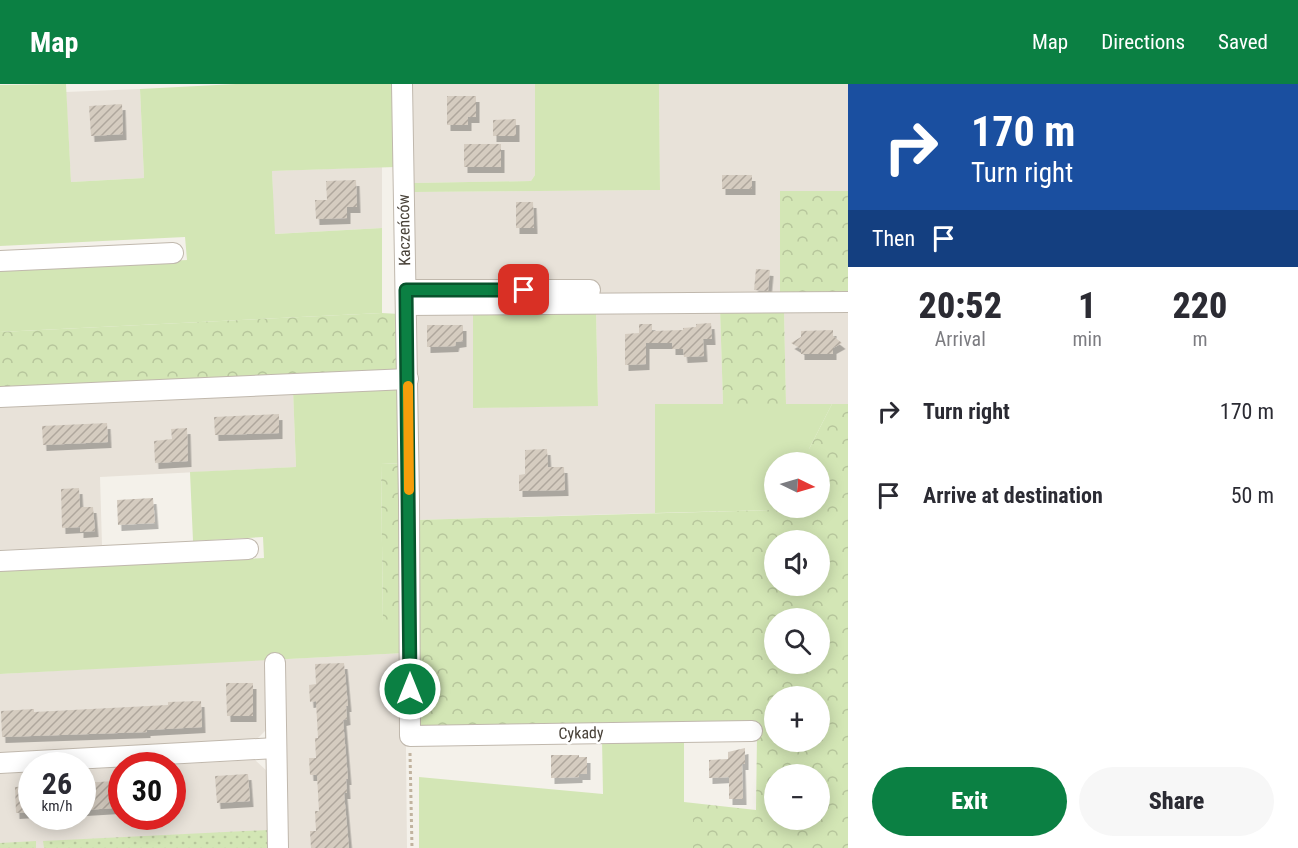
<!DOCTYPE html>
<html lang="en">
<head>
<meta charset="utf-8">
<style>
	:root { --surface:#fff; --page:#f7f7f7; --text:#2b2b33; --muted:#7c7c81; --accent:#0b8043 }
	body { margin:0; font-family:"Roboto Condensed",sans-serif; background:var(--page); color:var(--text); height:100vh; display:flex; flex-direction:column; font-size:22px; white-space:nowrap }
	* { box-sizing:border-box; margin:0 }
	p { font-size:20px; color:var(--muted) }
	.icon { flex:none; width:33px; height:33px; fill:none; stroke:currentColor; stroke-width:2; stroke-linecap:round; stroke-linejoin:round }
	.map { position:relative; flex:1; overflow:hidden }
	.drawer { display:flex; flex-direction:column; background:var(--surface); width:450px }
	.drawer>* { flex:none }
	.hud { background:#1a4fa0; color:#fff; overflow:hidden }
	.needle { width:39px; rotate:95deg }
	.controls { position:absolute; left:764px; top:368px; display:grid; gap:12px }
	.controls a { display:grid; place-items:center; width:66px; height:66px; border-radius:50%; background:var(--surface); box-shadow:0 3px 15px #0003; font-size:30px }
	.speed { position:absolute; left:18px; top:668px; display:flex; gap:12px; font-size:30px; font-weight:700; text-align:center }
	.speed>* { display:grid; place-content:center; width:78px; height:78px; border-radius:50%; background:var(--surface); box-shadow:0 3px 15px #0003; line-height:1 }
	.speed small { font-size:15px; font-weight:400 }
	.speed .limit { border:9px solid #d22; background:#fff; color:#111 }
	.pin { position:absolute; display:grid; place-items:center; width:51px; height:51px; color:#fff; margin:-26px; border-radius:12px; box-shadow:0 3px 9px #0006 }
	.me { position:absolute; width:66px; margin:-33px; rotate:0deg; stroke-linejoin:round; filter:drop-shadow(0 0 4px #0008) }
	.turn { display:flex; align-items:center; gap:21px; height:126px; padding:0 24px; font-size:27px }
	.turn .icon { width:78px; height:78px; stroke-width:2.5 }
	.turn b { display:block; font-size:42px; line-height:51px }
	.then { display:flex; align-items:center; height:57px; padding:0 24px; background:#0003; gap:12px; font-size:22px }
	.eta { display:flex; justify-content:space-evenly; align-items:center; height:102px; text-align:center }
	.eta b { font-size:36px; font-weight:800; line-height:42px }
	.button { display:flex; gap:12px; margin-top:auto; padding:12px 24px }
	.button a { flex:1; height:69px; border-radius:36px; background:var(--accent); color:#fff; font-size:24px; font-weight:800; line-height:69px; text-align:center }
	.button a+a { background:var(--page); color:var(--text) }
	ul { padding:0; list-style:none }
	li { display:flex; align-items:center; gap:18px; height:84px; padding:0 24px }
	li div { flex:1 }
	li b { display:block; font-size:22px }
	li em { font-style:normal }
	header { display:flex; align-items:center; gap:36px; box-sizing:border-box; height:84px; padding:0 30px; background:var(--accent); color:#fff }
	header strong { font-size:28px }
	nav { display:flex; gap:33px; margin-inline-start:auto; font-size:21px }
	main { display:flex; flex:1; min-height:0 }
	.map>svg:first-child { display:block }
	.residential { fill:#e8e2d9 }
	.grass { fill:#d3e6b5 }
	.forest { fill:url(#forest-crowns); fill-rule:evenodd }
	.garden { fill:url(#garden-dots) }
	.building { fill:url(#building-hatch); filter:url(#shadow) }
	.lines { fill:none; stroke-linecap:round; stroke-linejoin:round }
	.minor-casing { stroke:#c0b8ad; stroke-width:22 }
	.path { stroke:#c1b39f; stroke-width:3; stroke-dasharray:3 3; stroke-linecap:butt }
	.minor { stroke:#fff; stroke-width:20 }
	.route-casing { stroke:#07532c; stroke-width:15 }
	.route { stroke:#0b8043; stroke-width:10 }
	.slow { stroke:#f59e0b; stroke-width:10 }
	.labels { text-anchor:middle; dominant-baseline:central; stroke-width:5; stroke-linejoin:round; paint-order:stroke }
	.street-label { font-size:16px; fill:#484138; stroke:#fff }
</style>
</head>
<body>
<header>
<strong>Map</strong>
<nav><a>Map</a><a>Directions</a><a>Saved</a></nav>
</header>
<main>
<div class="map">
<svg width="848" height="764" viewBox="0 0 848 764">
	<defs>
		<pattern id="forest-crowns" width="20" height="18" patternUnits="userSpaceOnUse" patternTransform="scale(1.5)"><rect width="20" height="18" fill="#d3e6b5"/><path d="M2 6a3 3 0 1 1 6 0M12 15a3 3 0 1 1 6 0" fill="none" stroke="#b7c69c"/></pattern>
		<pattern id="garden-dots" width="8" height="8" patternUnits="userSpaceOnUse" patternTransform="scale(1.5)"><rect width="8" height="8" fill="#d3e6b5"/><path d="M2 2h.1M6 6h.1" fill="none" stroke="#b7c69c" stroke-width="1.8" stroke-linecap="round"/></pattern>
		<pattern id="building-hatch" width="6" height="6" patternUnits="userSpaceOnUse" patternTransform="scale(1.5)"><rect width="6" height="6" fill="#d5ccc0"/><path d="M-1 1l2-2M0 6l6-6M5 7l2-2" fill="none" stroke="#afa79d"/></pattern>
		<filter id="shadow"><feDropShadow dx="3.5" dy="6" stdDeviation="0" flood-color="#0004"/></filter>
	</defs>
	<rect width="100%" height="100%" fill="#f4f1ea"/>
	<g class="residential">
		<polygon points="412,0 535,0 535,91 531,97 414,99"/>
		<polygon points="659,0 848,0 848,107 780,107 780,214 416,217 414,108 660,106"/>
		<polygon points="140,5 144,94 71,98 66,8"/>
		<polygon points="382,83 382,144 274,150 272,87"/>
		<polygon points="848,224 848,320 786,320 784,225"/>
		<polygon points="720,225 723,320 655,320 655,429 415,436 417,228 473,227 473,324 598,321 596,226"/>
		<polygon points="293,306 296,383 100,393 102,461 0,466 0,322"/>
		<polygon points="405,569 407,764 287,764 286,575"/>
		<polygon points="266,575 268,644 255,657 0,670 0,590"/>
		<polygon points="255,676 267,687 269,764 0,764 0,690 31,688 32,732 82,732 83,686 121,683 122,732 172,732 172,681 168,681"/>
	</g>
	<g class="grass">
		<polygon points="66,0 71,98 144,94 140,5 236,0 395,0 395,83 272,87 275,150 382,144 382,229 0,248 0,186 187,176 185,153 0,162 0,1"/>
		<polygon points="535,0 659,0 660,106 414,108 414,99 531,97 535,91"/>
		<polygon points="596,226 598,322 473,324 473,227"/>
		<polygon points="403,299 405,379 381,380 383,539 404,539 405,569 0,590 0,487 264,474 263,453 193,457 190,388 296,383 293,306"/>
		<polygon points="655,320 832,320 809,365 809,378 774,378 774,423 808,423 808,425 655,429"/>
		<polygon points="684,653 684,718 693,719 693,764 419,764 419,693 603,710 602,655"/>
	</g>
	<g class="forest">
		<rect x="780" y="107" width="68" height="107"/>
		<polygon points="720,225 784,225 786,320 723,320"/>
		<polygon points="382,229 399,230 403,285 0,304 0,248"/>
		<path d="M832,320H848V764H693V719L756,726L757,651L419,647L415,436L807,425L808,423H819V378H809V365ZM774,456H819V501H774ZM774,534H819V579H774ZM774,612H819V657H774ZM774,690H819V735H774Z"/>
		<polygon points="405,379 404,539 383,540 381,380"/>
	</g>
	<g class="garden">
		<polygon points="268,746 269,764 44,764 43,757"/>
		<polygon points="36,757 36,764 0,764 0,759"/>
	</g>
	<g class="building">
		<polygon points="447,12 476,12 476,33 468,33 468,41 447,41"/>
		<polygon points="122,20 123,50 91,52 89,22"/>
		<polygon points="516,35 516,52 493,52 493,36"/>
		<rect x="464" y="60" width="37" height="23"/>
		<rect x="722" y="91" width="30" height="14"/>
		<polygon points="356,96 357,123 347,123 347,134 316,135 315,116 327,116 326,97"/>
		<polygon points="516,118 533,118 534,144 516,144"/>
		<polygon points="756,185 770,186 768,207 754,206"/>
		<polygon points="711,239 712,255 703,255 704,272 684,273 683,265 672,265 672,259 646,259 646,280 625,281 625,250 639,249 639,240 652,240 652,247 683,246 683,244 696,243 696,240"/>
		<polygon points="427,241 463,241 463,257 456,258 455,262 427,263"/>
		<polygon points="833,246 833,252 842,259 833,264 833,270 801,270 801,265 791,259 801,253 801,247"/>
		<polygon points="279,330 279,349 215,351 214,333"/>
		<polygon points="107,339 108,358 43,361 42,342"/>
		<polygon points="187,344 188,377 155,379 154,357 172,355 171,345"/>
		<polygon points="547,365 548,383 564,383 565,406 519,407 519,391 525,390 525,366"/>
		<polygon points="79,404 80,423 93,423 95,447 80,448 80,443 62,444 61,405"/>
		<polygon points="153,414 155,439 118,441 117,416"/>
		<polygon points="344,579 348,622 346,622 347,635 343,636 348,695 346,695 347,709 344,709 349,764 311,764 310,747 316,747 315,727 319,727 317,691 310,691 309,674 316,674 315,654 318,654 316,617 310,618 309,601 316,600 315,580"/>
		<polygon points="226,599 253,599 253,632 227,632"/>
		<polygon points="201,617 202,643 147,646 147,648 2,653 1,627 34,625 34,628 168,621 168,618"/>
		<polygon points="745,664 745,680 742,680 743,715 729,715 729,693 709,694 709,676 728,675 728,668"/>
		<polygon points="551,671 579,671 579,673 587,673 587,690 579,690 579,693 551,694"/>
		<polygon points="248,690 250,717 217,719 215,692"/>
		<polygon points="115,697 116,724 83,726 82,699"/>
		<polygon points="32,702 32,728 16,729 15,703"/>
	</g>
	<g class="lines">
		<g class="minor-casing">
			<g id="minor">
				<polyline points="402,0 409,417 410,652 752,647"/>
				<polyline points="0,177 173,169"/>
				<polyline points="406,206 590,206"/>
				<polyline points="406,221 848,218"/>
				<polyline points="0,313 408,295"/>
				<polyline points="0,477 248,465"/>
				<polyline points="275,579 278,764"/>
				<polyline points="0,679 276,664"/>
			</g>
		</g>
		<polyline class="path" points="410,669 412,764"/>
		<use href="#minor" class="minor"/>
	</g>
	<g class="lines">
		<g class="route-casing">
			<polyline id="route" points="410,605 406,206 524,206"/>
		</g>
		<use href="#route" class="route"/>
		<polyline class="slow" points="408,302 409,406"/>
	</g>
	<g class="labels">
		<g class="street-label">
			<text transform="translate(404 146) rotate(-91)">Kaczeńców</text>
			<text transform="translate(581 649) rotate(-1)">Cykady</text>
		</g>
	</g>
</svg>
<div class="controls">
<a><svg class="needle" viewBox="-14 -14 28 28"><path d="M0-13l5 13h-10z" fill="#e53935"/><path d="M0 13l5-13h-10z" fill="#7c7c81"/></svg></a>
<a><svg class="icon" aria-label="sound" viewBox="0 0 24 24"><path d="M4 9h4l5-4v14l-5-4H4zM17 9q2 3 0 6"/></svg></a>
<a><svg class="icon" aria-label="search" viewBox="0 0 24 24"><circle cx="10" cy="10" r="6"/><path d="M15 15l6 6"/></svg></a>
<a>+</a>
<a>−</a>
</div>
<div class="speed"><div>26<small>km/h</small></div><div class="limit">30</div></div>
<div class="pin" style="left:524px;top:206px;background:#d93025"><svg class="icon" aria-label="arrive" viewBox="0 0 24 24"><path d="M6 21V4h12l-3 4 3 4H6"/></svg></div>
<svg class="me" style="left:410px;top:605px" viewBox="-20 -20 40 40"><circle r="17" fill="#0b8043" stroke="#fff" stroke-width="3"/><path d="M0-11L8 9 0 5-8 9z" fill="#fff"/></svg>
</div>
<section class="drawer">
<div class="hud">
<div class="turn"><svg class="icon" aria-label="right" viewBox="0 0 24 24"><path d="M7 20v-9h11M14 6l5 5-5 5"/></svg><div><b>170 m</b>Turn right</div></div>
<div class="then">Then<svg class="icon" aria-label="arrive" viewBox="0 0 24 24"><path d="M6 21V4h12l-3 4 3 4H6"/></svg></div>
</div>
<div class="eta">
<div><b>20:52</b><p>Arrival</p></div>
<div><b>1</b><p>min</p></div>
<div><b>220</b><p>m</p></div>
</div>
<ul>
<li><svg class="icon" aria-label="right" viewBox="0 0 24 24"><path d="M7 20v-9h11M14 6l5 5-5 5"/></svg><div><b>Turn right</b></div><em>170 m</em></li>
<li><svg class="icon" aria-label="arrive" viewBox="0 0 24 24"><path d="M6 21V4h12l-3 4 3 4H6"/></svg><div><b>Arrive at destination</b></div><em>50 m</em></li>
</ul>
<div class="button"><a>Exit</a><a>Share</a></div>
</section>
</main>
</body>
</html>
